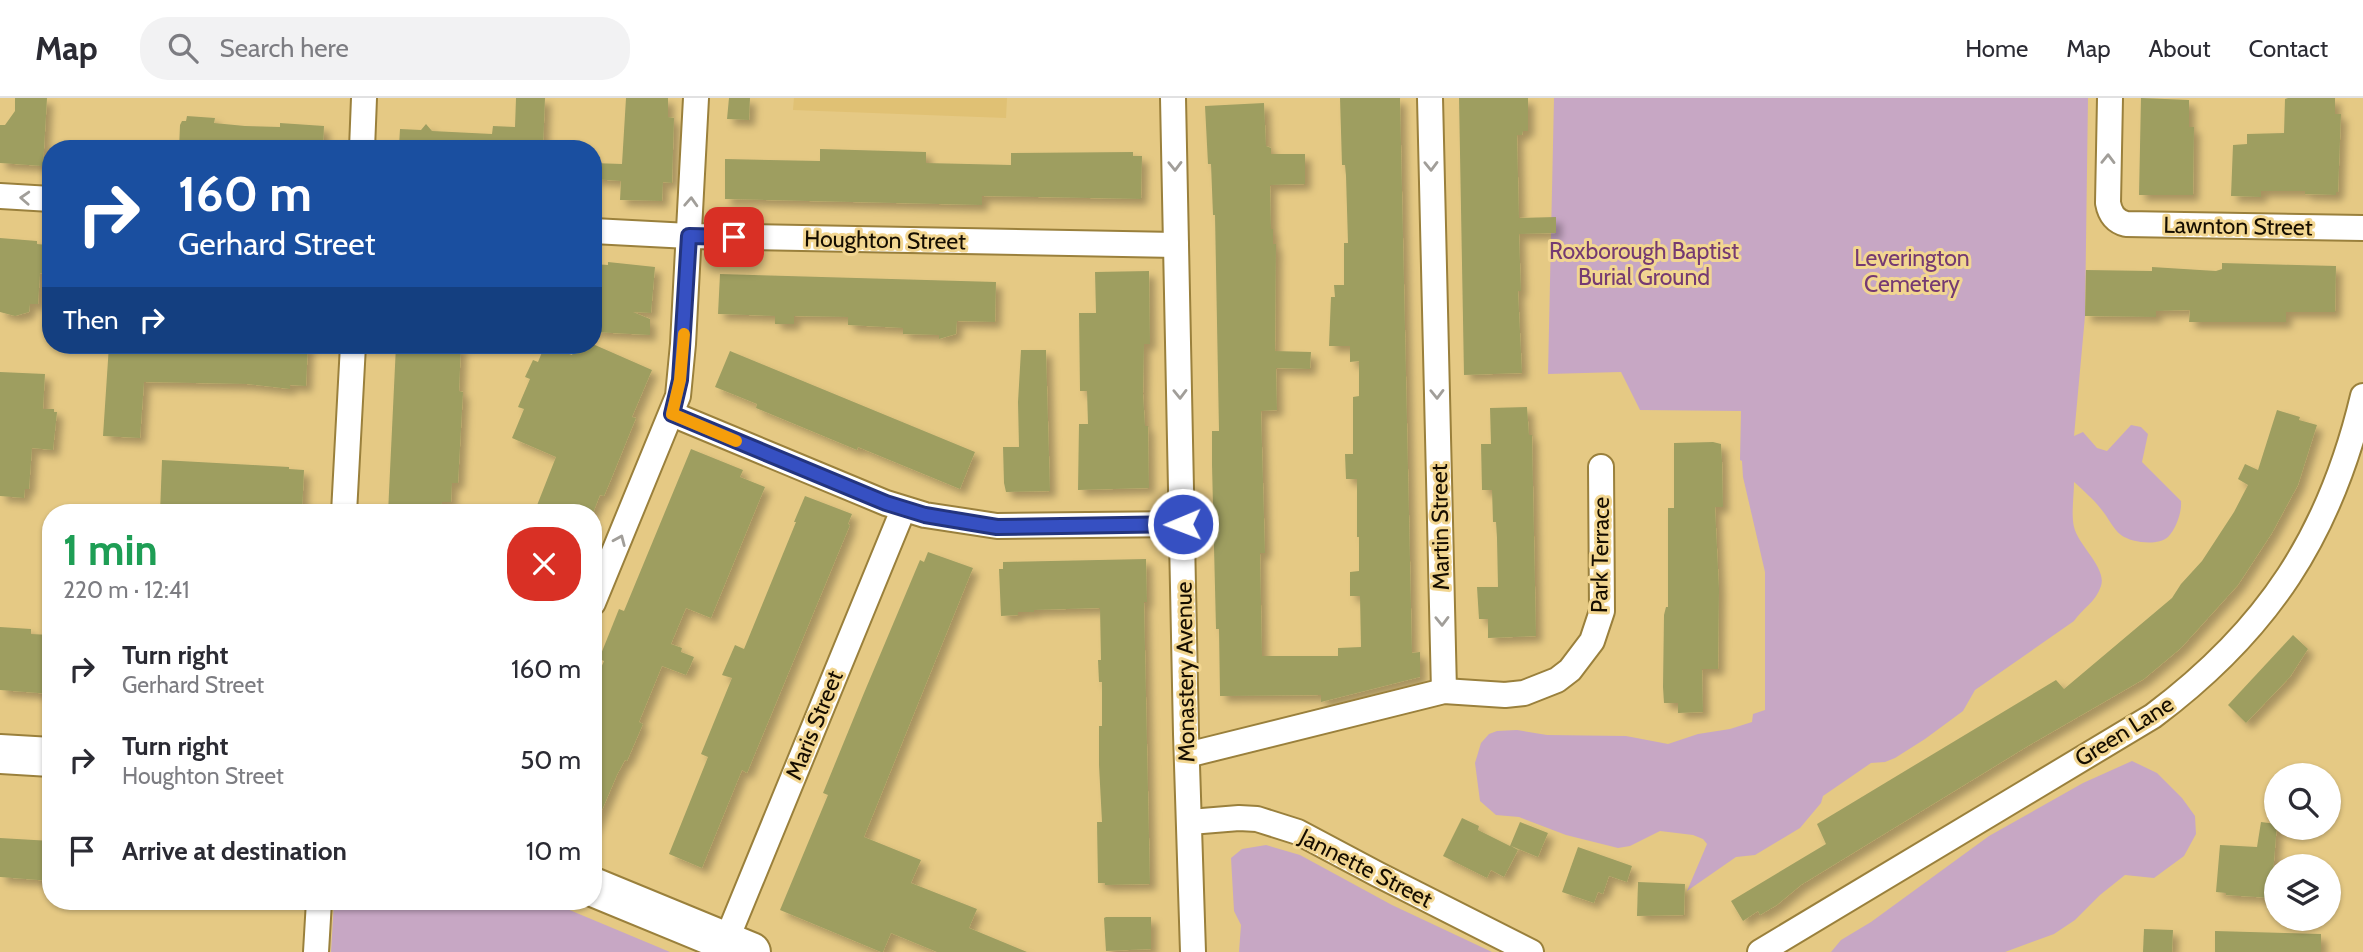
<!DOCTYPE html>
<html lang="en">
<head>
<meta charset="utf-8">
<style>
	:root { --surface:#fff; --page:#f2f2f3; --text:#2b2b33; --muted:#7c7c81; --line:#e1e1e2 }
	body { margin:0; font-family:Cabin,sans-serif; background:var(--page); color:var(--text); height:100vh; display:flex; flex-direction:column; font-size:26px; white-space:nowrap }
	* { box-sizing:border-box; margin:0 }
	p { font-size:23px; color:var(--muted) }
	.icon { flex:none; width:38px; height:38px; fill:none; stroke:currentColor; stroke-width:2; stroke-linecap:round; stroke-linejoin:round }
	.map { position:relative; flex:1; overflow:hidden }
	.details { position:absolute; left:42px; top:406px; width:560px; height:406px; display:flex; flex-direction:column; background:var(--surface); border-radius:28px; box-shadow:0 2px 5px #0004 }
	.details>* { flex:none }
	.guide { position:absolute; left:42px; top:42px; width:560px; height:214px; border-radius:28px; box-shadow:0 2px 5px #0004; background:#1a4fa0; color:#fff; overflow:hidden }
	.tools { position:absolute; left:2264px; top:665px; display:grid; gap:14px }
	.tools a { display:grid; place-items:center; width:77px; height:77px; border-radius:50%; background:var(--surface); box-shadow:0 2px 5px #0004; font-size:35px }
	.pin { position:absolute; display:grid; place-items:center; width:60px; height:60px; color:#fff; margin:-30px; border-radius:14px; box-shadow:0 4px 10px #0006 }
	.me { position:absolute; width:77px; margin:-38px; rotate:269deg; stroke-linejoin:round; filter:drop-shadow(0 0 5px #0008) }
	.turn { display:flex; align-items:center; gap:24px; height:147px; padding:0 21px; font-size:32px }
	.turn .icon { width:91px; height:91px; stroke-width:2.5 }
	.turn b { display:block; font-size:49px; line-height:60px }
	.then { display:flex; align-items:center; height:66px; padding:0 21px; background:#0003; gap:14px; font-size:26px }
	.round { display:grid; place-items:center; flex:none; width:74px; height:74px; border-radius:28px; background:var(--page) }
	.headline { display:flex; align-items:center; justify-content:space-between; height:119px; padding:0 21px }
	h1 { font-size:42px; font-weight:700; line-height:52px; color:#1e9e55 }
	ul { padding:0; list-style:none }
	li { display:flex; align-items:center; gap:21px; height:91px; padding:0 21px }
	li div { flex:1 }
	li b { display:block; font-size:26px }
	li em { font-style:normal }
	header { display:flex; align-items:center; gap:42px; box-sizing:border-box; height:98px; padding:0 35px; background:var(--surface); border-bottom:2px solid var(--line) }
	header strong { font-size:33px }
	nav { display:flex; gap:38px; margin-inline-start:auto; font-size:24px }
	.search { width:490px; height:63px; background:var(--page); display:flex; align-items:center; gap:18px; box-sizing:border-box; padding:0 24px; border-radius:28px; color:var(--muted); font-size:26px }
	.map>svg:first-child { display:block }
	.built { fill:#e0c174 }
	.green { fill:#c7a7c4 }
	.building { fill:#9e9e61; filter:url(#shadow) }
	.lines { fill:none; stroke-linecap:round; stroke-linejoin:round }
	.street-casing { stroke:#9a803c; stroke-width:28 }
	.primary-casing { stroke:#9a803c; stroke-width:42 }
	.street { stroke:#fff; stroke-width:24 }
	.primary { stroke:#fff; stroke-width:38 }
	.oneway { stroke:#a19e99 }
	.route-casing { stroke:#23347e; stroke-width:18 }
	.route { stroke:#3650c2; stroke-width:12 }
	.slow { stroke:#f59e0b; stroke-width:12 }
	.labels { text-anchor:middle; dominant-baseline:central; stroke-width:6; stroke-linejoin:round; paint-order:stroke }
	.street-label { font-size:23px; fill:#150d00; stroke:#f2d691 }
	.park-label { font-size:23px; fill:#753a72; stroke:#f2d691 }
</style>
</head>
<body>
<header>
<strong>Map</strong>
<div class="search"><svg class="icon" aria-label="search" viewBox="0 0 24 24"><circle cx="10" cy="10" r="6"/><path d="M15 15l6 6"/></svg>Search here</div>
<nav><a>Home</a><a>Map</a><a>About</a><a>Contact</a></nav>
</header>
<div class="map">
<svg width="2363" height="854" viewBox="0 0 2363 854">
	<defs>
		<filter id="shadow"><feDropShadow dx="6" dy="6" stdDeviation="3.5" flood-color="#0004"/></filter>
	</defs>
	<rect width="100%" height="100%" fill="#e5c984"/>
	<polygon class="built" points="794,0 1007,0 1006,20 793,12"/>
	<g class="green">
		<path d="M1554,0H2088L2085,218L2074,338L2083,334L2097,350L2107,353L2131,327L2141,329L2148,336L2142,364L2181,403C2182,414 2176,431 2168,439C2158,448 2132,445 2121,437C2113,431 2108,419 2101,411C2094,402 2083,392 2074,384C2074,398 2071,416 2074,429C2078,447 2107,470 2101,488C2096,504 2082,511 2074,523L1975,592L1963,613L1925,641L1895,660L1885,664L1871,665L1823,698L1821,705L1800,730L1755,757L1736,759L1687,793L1707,746L1703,741L1693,737L1660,733L1630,748L1618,750L1566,737L1519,719L1496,717L1480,703L1475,665L1481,645L1489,636L1497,633L1517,632L1547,637L1626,638L1668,646L1698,636L1730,631L1752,624L1753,616L1765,612V474L1743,379L1742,363L1740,362L1741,313L1640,312L1621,274L1548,276Z"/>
		<polygon points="2132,663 2157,675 2182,700 2195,718 2196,736 2184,758 2154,780 2125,777 2100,797 2075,822 2054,836 2005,854 1831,854 1841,842 1871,824 1989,738 2083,685"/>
		<polygon points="1266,747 1300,757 1392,807 1492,854 1239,854 1241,827 1234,813 1231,760 1242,751"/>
		<polygon points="334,803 548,803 670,854 331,854"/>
	</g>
	<g class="building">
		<polygon points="15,0 47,0 43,68 0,65 0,27 5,27 15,13"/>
		<polygon points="516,0 545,0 543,51 399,48 400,31 421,32 426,26 432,33 492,36 493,28 515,29"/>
		<polygon points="626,0 668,0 668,19 674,20 672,85 663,84 662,103 620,102 621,83 593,81 593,65 622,66"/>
		<polygon points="729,0 750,0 749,22 727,21"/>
		<polygon points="1340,0 1400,0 1412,555 1420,554 1420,579 1321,604 1321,597 1220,598 1219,531 1216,531 1212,367 1212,333 1219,333 1215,117 1213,117 1211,66 1208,66 1205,8 1264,5 1266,48 1271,50 1271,56 1305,56 1305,86 1270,87 1271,131 1273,131 1273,146 1276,146 1275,253 1311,254 1310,271 1276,270 1277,312 1261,313 1265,455 1260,455 1262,558 1338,558 1338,550 1361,549 1360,498 1350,498 1350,474 1359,473 1359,439 1357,439 1357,381 1346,381 1345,356 1353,356 1353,299 1359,298 1359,263 1350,264 1350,248 1329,248 1331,199 1335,199 1334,187 1344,187 1344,145 1348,145 1346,78 1345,67 1342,67"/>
		<polygon points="1459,0 1528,0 1528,33 1523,33 1522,37 1517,37 1519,120 1556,119 1556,135 1519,136 1521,193 1518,193 1522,275 1464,277"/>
		<polygon points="2141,0 2189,2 2189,29 2194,29 2193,97 2139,97"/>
		<polygon points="2288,0 2335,0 2335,16 2341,16 2338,94 2336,94 2336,97 2305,96 2305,93 2261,93 2261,99 2231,98 2233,47 2247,46 2247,36 2284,35 2285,1"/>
		<polygon points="187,18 215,20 214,25 245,28 280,29 280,25 324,28 323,51 179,51 180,27 182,23 186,23"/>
		<polygon points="820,51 926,54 926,65 1011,67 1011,55 1133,54 1133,58 1142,58 1141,101 982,98 982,107 725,101 725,61 820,63"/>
		<polygon points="0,140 37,143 37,146 48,147 46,176 40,175 38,206 30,206 29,214 15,218 0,214"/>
		<polygon points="608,164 655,169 651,215 633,214 650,221 650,237 594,234 596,196 593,196 593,166 608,167"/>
		<polygon points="2222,165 2336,168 2335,214 2286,214 2286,224 2189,224 2190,212 2156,213 2156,219 2085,218 2086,172 2152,173 2152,169 2216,173 2222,171"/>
		<polygon points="1149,173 1150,246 1144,246 1143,296 1145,328 1148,328 1149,390 1078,392 1079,326 1088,326 1087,293 1080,293 1079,215 1096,215 1095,174"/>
		<polygon points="720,176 996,184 995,224 957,223 956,236 939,241 939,237 903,236 903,230 848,227 848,219 794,218 794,226 775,226 775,218 718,216"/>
		<polygon points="109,247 308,247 306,288 290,287 290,291 247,286 144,284 140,340 103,338"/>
		<polygon points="396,247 461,248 459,293 463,294 458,385 452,385 451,404 442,404 441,415 388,415"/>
		<polygon points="545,247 572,257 576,247 595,247 652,272 632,319 636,320 610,384 604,398 600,397 593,415 534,415 556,359 512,340 524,311 518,309 530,281 525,279 533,262 538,264"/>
		<polygon points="1021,252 1046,252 1050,393 1006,394 1004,385 1003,349 1019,349 1018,304"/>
		<polygon points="730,253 975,354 960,391 858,349 857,352 833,342 756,310 757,306 715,289"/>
		<polygon points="0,274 45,276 43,311 54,311 54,314 57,314 53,352 32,350 29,391 25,391 24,400 0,398"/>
		<polygon points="1527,309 1529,337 1532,337 1536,538 1488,540 1488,521 1479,521 1477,489 1498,489 1497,440 1496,424 1493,424 1492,392 1482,392 1481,346 1491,346 1490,310"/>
		<polygon points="2277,312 2300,319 2299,322 2317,327 2298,387 2272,435 2238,487 2181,550 2144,581 2028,648 1801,787 1777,807 1760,817 1758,813 1743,823 1731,803 1826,746 1817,726 2056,582 2064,591 2172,500 2181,486 2202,463 2234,414 2248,387 2238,381 2245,366 2258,372"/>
		<polygon points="1713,344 1721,346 1722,363 1723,409 1715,409 1719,491 1718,571 1702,571 1703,614 1678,615 1678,605 1664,605 1663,589 1664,517 1666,509 1668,509 1668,410 1674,410 1674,345"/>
		<polygon points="691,351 743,372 740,379 765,389 711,520 686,510 671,546 682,550 681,554 694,559 690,569 686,577 662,568 639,624 643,626 627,663 625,662 617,677 593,733 593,636 601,616 593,613 593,588 604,563 599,561 619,511 624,513"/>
		<polygon points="162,362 289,369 289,371 304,372 302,415 160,415"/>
		<polygon points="805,398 852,416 848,426 850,427 747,675 742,672 702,770 669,756 708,659 701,656 732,580 722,577 735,547 744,551 796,424 794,424"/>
		<polygon points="928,454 973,470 864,739 921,762 911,785 977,811 969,830 1027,854 937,854 891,835 883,854 881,854 780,812 828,697 823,695 864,595 920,462 924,464"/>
		<polygon points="1146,461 1147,504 1144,504 1150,786 1105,787 1105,785 1098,785 1097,724 1102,724 1099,667 1099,628 1102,628 1102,584 1099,584 1098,562 1101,562 1100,510 1034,512 1034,514 1018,514 1018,517 1001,518 999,471 1003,471 1003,464"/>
		<polygon points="0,529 31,531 31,536 51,537 51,596 0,592"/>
		<polygon points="2293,537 2308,551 2290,579 2246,625 2228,607"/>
		<polygon points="1462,720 1479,728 1478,732 1510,748 1520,724 1548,735 1538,759 1511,748 1518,752 1504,779 1491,772 1487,780 1443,758"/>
		<polygon points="2261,724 2277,726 2271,800 2226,797 2226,795 2216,794 2220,747 2257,749"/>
		<polygon points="0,740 51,743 51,783 0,779"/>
		<polygon points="1578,749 1632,768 1627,784 1609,778 1603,796 1598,794 1594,805 1562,794"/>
		<polygon points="1638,784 1685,786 1684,817 1637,818"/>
		<polygon points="1106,819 1151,819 1151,851 1106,853 1104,820"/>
		<polygon points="2144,831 2173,832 2172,854 2143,854"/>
		<polygon points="2215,833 2321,836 2321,854 2215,854"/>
	</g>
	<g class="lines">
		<g class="street-casing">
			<g id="street">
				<polyline points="1173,0 1186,636 1193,854"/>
				<polyline points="1430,0 1444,593"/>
				<path d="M2110,0L2108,105C2110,116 2115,123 2126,126L2363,130"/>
				<polyline points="362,51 364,0"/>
				<polyline points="0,98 51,101"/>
				<polyline points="593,133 689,138 1176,147"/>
				<polyline points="672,316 886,405 925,417 997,428 1183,426"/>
				<polyline points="344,415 353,247"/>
				<polyline points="593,505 678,298 683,246 696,0"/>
				<polyline points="1187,657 1444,593 1505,597 1524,595 1557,582 1570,572 1592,543 1602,513 1601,369"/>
				<polyline points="1190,724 1239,720 1257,721 1298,734 1377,776 1531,854"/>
				<polyline points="726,843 903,412"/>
				<polyline points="316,854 319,803"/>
				<path d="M1760,854L2153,618C2268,532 2330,437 2363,298"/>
			</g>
		</g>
		<g class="primary-casing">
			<g id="primary">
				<polyline points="0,656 51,659"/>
				<polyline points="593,789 751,854"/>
			</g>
		</g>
		<use href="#street" class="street"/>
		<use href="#primary" class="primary"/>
	</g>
	<defs><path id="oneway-chevron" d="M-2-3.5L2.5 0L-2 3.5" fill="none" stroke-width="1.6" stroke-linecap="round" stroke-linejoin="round" transform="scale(1.75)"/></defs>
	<g class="oneway">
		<use href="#oneway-chevron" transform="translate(2108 61) rotate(-89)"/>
		<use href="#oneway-chevron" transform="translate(1175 68) rotate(89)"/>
		<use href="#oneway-chevron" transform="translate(1431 68) rotate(89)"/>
		<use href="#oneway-chevron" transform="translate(25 100) rotate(-177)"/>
		<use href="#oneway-chevron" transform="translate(691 104) rotate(-87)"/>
		<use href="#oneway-chevron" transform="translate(1180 296) rotate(89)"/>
		<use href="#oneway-chevron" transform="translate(1437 296) rotate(89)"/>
		<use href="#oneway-chevron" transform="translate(620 442) rotate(-67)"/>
		<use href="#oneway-chevron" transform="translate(1442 523) rotate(89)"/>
	</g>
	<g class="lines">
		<g class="route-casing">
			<polyline id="route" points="734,139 689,138 680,282 672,316 886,405 925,417 997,429 1183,426"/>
		</g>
		<use href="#route" class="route"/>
		<polyline class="slow" points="684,236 680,282 672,316 736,343"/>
	</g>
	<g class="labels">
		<g class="street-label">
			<text transform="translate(2238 128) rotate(1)">Lawnton Street</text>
			<text transform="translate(885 142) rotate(1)">Houghton Street</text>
			<text transform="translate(1440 429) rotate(-91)">Martin Street</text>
			<text transform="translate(1600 457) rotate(-89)">Park Terrace</text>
			<text transform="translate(1185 574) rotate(-91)">Monastery Avenue</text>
			<text transform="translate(814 627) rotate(-68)">Maris Street</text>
			<text transform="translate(2124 633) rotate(-32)">Green Lane</text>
			<text transform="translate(1366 770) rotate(27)">Jannette Street</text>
		</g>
		<g class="park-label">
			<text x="1644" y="153">Roxborough Baptist<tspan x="1644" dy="26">Burial Ground</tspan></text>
			<text x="1912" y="160">Leverington<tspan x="1912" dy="26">Cemetery</tspan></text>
		</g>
	</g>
</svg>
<div class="tools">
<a><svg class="icon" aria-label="search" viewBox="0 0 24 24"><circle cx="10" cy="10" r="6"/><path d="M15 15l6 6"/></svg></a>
<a><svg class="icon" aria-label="layers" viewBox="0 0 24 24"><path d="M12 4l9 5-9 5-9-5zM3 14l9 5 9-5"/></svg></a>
</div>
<div class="pin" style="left:734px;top:139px;background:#d93025"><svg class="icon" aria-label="arrive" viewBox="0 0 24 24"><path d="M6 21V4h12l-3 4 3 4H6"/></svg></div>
<svg class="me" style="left:1183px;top:426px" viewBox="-20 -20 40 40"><circle r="17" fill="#3650c2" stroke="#fff" stroke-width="3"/><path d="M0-11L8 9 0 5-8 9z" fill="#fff"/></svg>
<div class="guide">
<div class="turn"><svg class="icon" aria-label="right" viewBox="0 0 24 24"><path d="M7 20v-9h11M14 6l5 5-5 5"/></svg><div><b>160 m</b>Gerhard Street</div></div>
<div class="then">Then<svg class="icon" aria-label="right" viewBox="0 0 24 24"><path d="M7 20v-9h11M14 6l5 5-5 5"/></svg></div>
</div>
<section class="details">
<div class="headline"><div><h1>1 min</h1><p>220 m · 12:41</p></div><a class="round" style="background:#d93025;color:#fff"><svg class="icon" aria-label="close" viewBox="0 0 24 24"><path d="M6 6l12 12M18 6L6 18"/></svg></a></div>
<ul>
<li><svg class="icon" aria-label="right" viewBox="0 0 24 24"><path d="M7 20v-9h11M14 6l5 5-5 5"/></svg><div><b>Turn right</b><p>Gerhard Street</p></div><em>160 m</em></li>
<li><svg class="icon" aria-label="right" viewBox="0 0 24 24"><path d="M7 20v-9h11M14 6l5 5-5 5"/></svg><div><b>Turn right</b><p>Houghton Street</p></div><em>50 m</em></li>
<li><svg class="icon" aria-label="arrive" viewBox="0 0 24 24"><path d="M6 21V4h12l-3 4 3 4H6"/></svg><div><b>Arrive at destination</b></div><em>10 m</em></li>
</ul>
</section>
</div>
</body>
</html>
